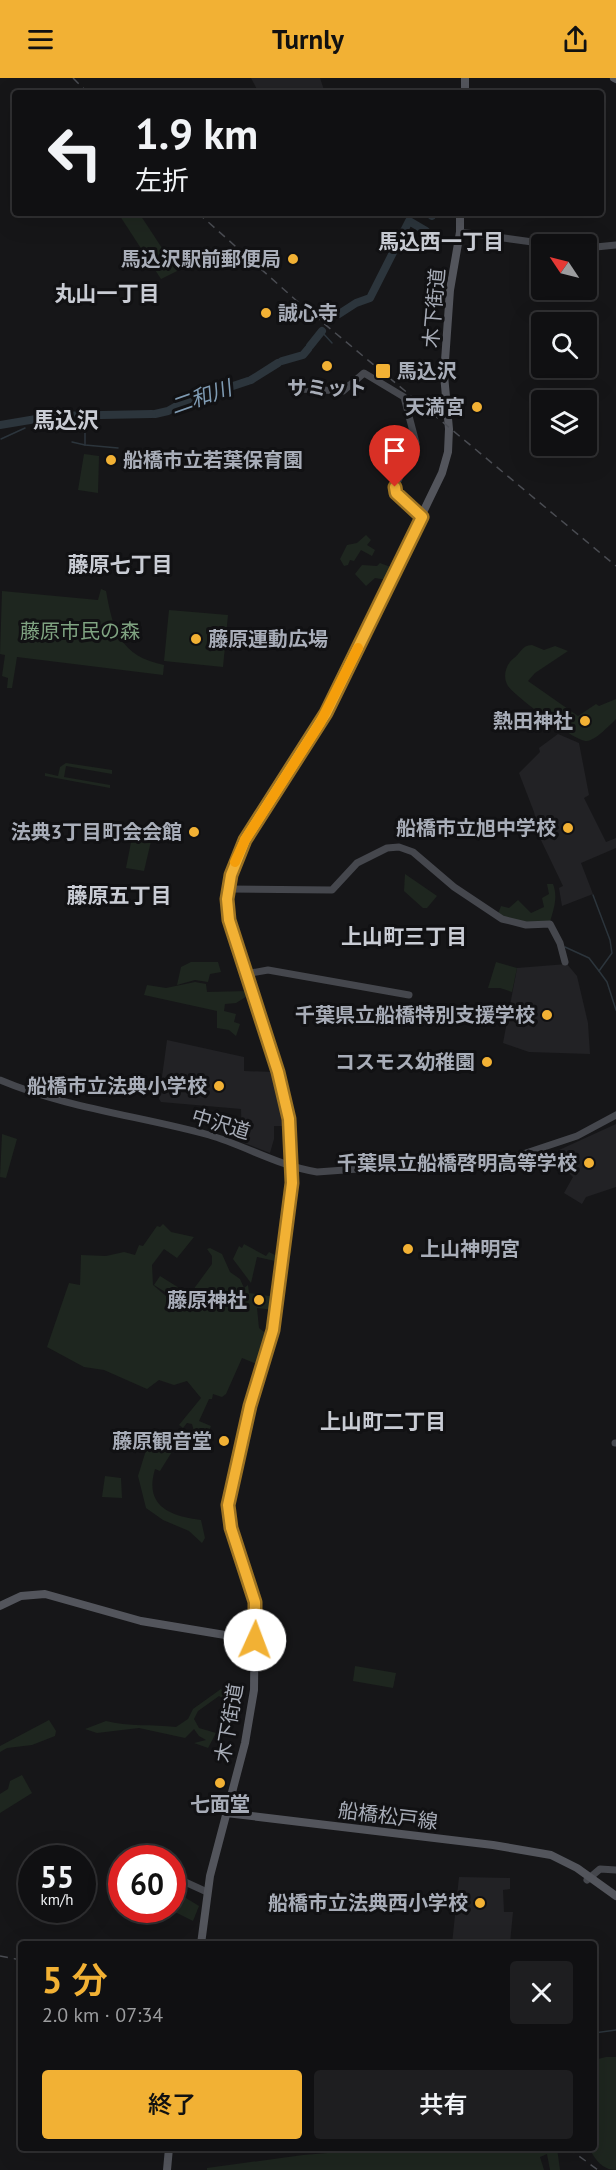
<!DOCTYPE html>
<html lang="ja">
<head>
<meta charset="utf-8">
<style>
	:root { --surface:#101012; --page:#1e1e20; --text:#f1f3f6; --muted:#9c9d9f; --line:#303032; --accent:#f2b134 }
	body { margin:0; font-family:"PT Sans","Noto Sans JP",sans-serif; background:var(--page); color:var(--text); height:100vh; display:flex; flex-direction:column; font-size:22px; white-space:nowrap }
	* { box-sizing:border-box; margin:0 }
	p { font-size:20px; color:var(--muted) }
	.icon { flex:none; width:33px; height:33px; fill:none; stroke:currentColor; stroke-width:2; stroke-linecap:round; stroke-linejoin:round }
	.map { position:relative; flex:1; overflow:hidden }
	.side { position:absolute; left:18px; top:1863px; width:579px; height:210px; display:flex; flex-direction:column; background:var(--surface); border-radius:6px; box-shadow:0 6px 24px #0002,0 0 0 2px var(--line) }
	.side>* { flex:none }
	.top-card { position:absolute; left:12px; top:12px; width:592px; height:126px; border-radius:6px; box-shadow:0 6px 24px #0002,0 0 0 2px var(--line); background:#101012; color:var(--text); overflow:hidden }
	.needle { width:39px; rotate:305deg }
	.controls { position:absolute; left:531px; top:156px; display:grid; gap:12px }
	.controls a { display:grid; place-items:center; width:66px; height:66px; border-radius:6px; background:var(--surface); box-shadow:0 6px 24px #0002,0 0 0 2px var(--line); font-size:30px }
	.speed { position:absolute; left:18px; top:1767px; display:flex; gap:12px; font-size:30px; font-weight:700; text-align:center }
	.speed>* { display:grid; place-content:center; width:78px; height:78px; border-radius:50%; background:var(--surface); box-shadow:0 6px 24px #0002,0 0 0 2px var(--line); line-height:1 }
	.speed small { font-size:15px; font-weight:400 }
	.speed .limit { border:9px solid #d22; background:#fff; color:#111 }
	.pin { position:absolute; display:grid; place-items:center; width:51px; height:51px; color:#fff; margin:-62px -26px; border-radius:50% 50% 50% 0; rotate:-45deg; box-shadow:0 0 6px #0007 }
	.pin .icon { rotate:45deg }
	.me { position:absolute; width:66px; margin:-33px; rotate:2deg; stroke-linejoin:round; filter:drop-shadow(0 0 4px #0008) }
	.turn { display:flex; align-items:center; gap:21px; height:126px; padding:0 24px; font-size:27px }
	.turn .icon { width:78px; height:78px; stroke-width:2.5 }
	.turn b { display:block; font-size:42px; line-height:51px }
	.round { display:grid; place-items:center; flex:none; width:63px; height:63px; border-radius:6px; background:var(--page) }
	.headline { display:flex; align-items:center; justify-content:space-between; height:102px; padding:0 24px }
	h1 { font-size:36px; font-weight:600; line-height:45px; color:var(--accent) }
	.cta { display:flex; gap:12px; margin-top:auto; padding:12px 24px }
	.cta a { flex:1; height:69px; border-radius:6px; background:var(--accent); color:#111; font-size:24px; font-weight:600; line-height:69px; text-align:center }
	.cta a+a { background:var(--page); color:var(--text) }
	header { display:flex; justify-content:space-between; align-items:center; height:78px; padding:0 24px; background:var(--accent); color:#111; font-size:27px; font-weight:600 }
	.map>svg:first-child { display:block }
	.built { fill:#222225 }
	.green { fill:#1e261f }
	.lines { fill:none; stroke-linecap:round; stroke-linejoin:round }
	.stream { stroke:#2c353c; stroke-width:1.5 }
	.river { stroke:#2c353c; stroke-width:8 }
	.secondary { stroke:#45474d; stroke-width:7 }
	.primary { stroke:#53555c; stroke-width:8 }
	.rail { stroke:#4a4c52; stroke-width:1.5; stroke-dasharray:8 6; stroke-linecap:butt }
	.route-casing { stroke:#9d7322; stroke-width:15 }
	.route { stroke:#f2b134; stroke-width:10 }
	.slow { stroke:#f59e0b; stroke-width:10 }
	.poi-dot { fill:#f2b134; stroke:#111113; stroke-width:2 }
	.labels { text-anchor:middle; dominant-baseline:central; stroke-width:6; stroke-linejoin:round; paint-order:stroke }
	.poi-label { font-size:20px; font-weight:bold; fill:#a8adb8; stroke:#111113; text-anchor:end }
	.street-label { font-size:20px; fill:#a8adb8; stroke:#111113 }
	.park-label { font-size:20px; fill:#7fa381; stroke:#111113 }
	.neighbourhood-label { font-size:21px; font-weight:bold; fill:#c9ccd4; stroke:#111113 }
	.water-label { font-size:21px; font-style:italic; fill:#7f9bb3; stroke:#111113 }
	.quarter-label { font-size:22px; font-weight:bold; fill:#c9ccd4; stroke:#111113 }
</style>
</head>
<body>
<header><svg class="icon" aria-label="menu" viewBox="0 0 24 24"><path d="M4 6h16M4 12h16M4 18h16"/></svg>Turnly<svg class="icon" aria-label="share" viewBox="0 0 24 24"><path d="M12 15V3M7 8l5-5 5 5M5 13v7h14v-7"/></svg></header>
<div class="map">
<svg width="616" height="2092" viewBox="0 0 616 2092">
	<rect width="100%" height="100%" fill="#161618"/>
	<g class="built">
		<polygon points="251,0 320,0 325,15 259,15"/>
		<polygon points="558,656 579,665 589,717 584,720 606,764 616,760 616,770 581,785 593,816 562,828 559,810 563,808 540,760 534,734 519,695 540,674 539,670"/>
		<polygon points="567,886 577,898 588,945 590,976 529,974 503,965 517,890"/>
		<polygon points="167,962 244,979 244,993 274,994 285,1048 274,1048 274,1061 270,1075 242,1064 241,1031 161,1024 159,1021"/>
		<polygon points="616,1046 616,1109 586,1119 582,1126 564,1115 573,1099 564,1090 563,1074 559,1072"/>
		<polygon points="459,1799 510,1800 510,1811 503,1812 504,1834 513,1834 510,1865 518,1866 452,1866"/>
	</g>
	<g class="green">
		<polygon points="118,135 139,135 177,193 161,201"/>
		<polygon points="84,376 99,378 98,415 78,412"/>
		<polygon points="366,457 371,462 367,467 375,472 372,478 361,472 354,483 350,482 348,487 344,488 340,481 347,467 357,465"/>
		<polygon points="380,485 393,490 387,502 375,500 366,508 355,496 362,487 377,488"/>
		<path d="M101,511L106,513C113,552 120,578 164,587L163,597L17,579L12,610H7L8,600L2,598L5,577L0,576L2,513L98,522Z"/>
		<polygon points="169,532 228,537 223,589 164,583"/>
		<path d="M532,567L544,572L555,568L568,573L535,595L528,603L578,638L596,626L599,628L616,621V641C610,647 596,662 587,663C575,664 515,618 508,608C502,598 506,586 514,580C522,574 521,568 532,567Z"/>
		<polygon points="66,685 112,692 112,696 66,688 64,699 110,707 110,710 45,698 45,695 58,698 60,689"/>
		<polygon points="133,754 152,759 144,793 126,790"/>
		<polygon points="405,796 437,818 427,830 423,830 404,813"/>
		<path d="M547,806H553C558,819 554,830 550,844H517L498,836L501,828L509,830L518,822L531,835L544,829L542,820L549,816Z"/>
		<polygon points="191,884 218,884 221,894 210,896 208,904 195,902 177,907 181,889"/>
		<polygon points="496,884 517,890 512,914 500,910 488,910"/>
		<polygon points="195,904 206,906 207,914 248,913 249,917 236,925 225,926 224,933 236,936 234,944 240,946 236,958 229,952 217,950 217,933 144,917 147,907 166,910"/>
		<polygon points="2,1056 17,1061 6,1100 0,1099"/>
		<polygon points="163,1146 171,1154 194,1159 177,1180 164,1171 152,1187 153,1207 173,1224 177,1224 182,1218 178,1222 154,1207 160,1198 184,1213 187,1211 193,1212 212,1186 212,1178 207,1171 210,1170 222,1176 230,1194 240,1201 244,1210 248,1207 249,1215 276,1219 274,1232 257,1230 259,1250 264,1254 270,1252 259,1287 242,1280 226,1316 222,1319 213,1316 212,1321 209,1321 199,1343 211,1348 205,1362 195,1357 192,1346 187,1345 183,1350 179,1347 201,1320 187,1303 174,1307 159,1302 147,1311 104,1292 84,1289 47,1269 69,1205 80,1207 81,1177 106,1178 124,1174 135,1177 139,1167 143,1168 157,1148 160,1149"/>
		<polygon points="244,1166 266,1178 269,1174 281,1180 280,1184 257,1179 251,1205 233,1181 239,1168 242,1170"/>
		<path d="M167,1356L178,1364L160,1393L155,1391C144,1428 169,1438 201,1442L205,1460L202,1465L189,1453L163,1442L146,1430L138,1398L147,1369Z"/>
		<polygon points="105,1398 121,1400 122,1420 102,1419"/>
		<polygon points="355,1588 396,1595 393,1610 353,1603"/>
		<path d="M221,1611L227,1619L225,1621L219,1618L198,1633L194,1641L199,1650L216,1655L208,1670L194,1665L206,1662L199,1658L194,1651L185,1660L139,1650L97,1655L85,1651L106,1643C128,1649 153,1646 176,1649L188,1641L193,1631Z"/>
		<polygon points="49,1642 56,1653 55,1658 32,1667 7,1670 0,1674 0,1668"/>
		<polygon points="22,1697 32,1715 0,1735 0,1716 8,1711 10,1703"/>
		<polygon points="173,1812 199,1828 193,1843 171,1832"/>
		<path d="M606,1979H616V2092C602,2092 595,2081 589,2070H594V1982Z"/>
		<polygon points="388,2070 557,2070 560,2092 550,2092 547,2076 540,2079 544,2092 207,2092 207,2090 303,2077"/>
	</g>
	<g class="lines">
		<g class="stream">
			<polyline points="413,136 414,135"/>
			<polyline points="322,254 332,265"/>
			<polyline points="85,338 85,346"/>
			<polyline points="85,349 85,367 118,370"/>
			<polyline points="1,361 25,350"/>
			<polyline points="72,364 85,367"/>
			<polyline points="593,817 610,862 612,875 599,893 607,904 616,932"/>
			<polyline points="565,869 589,880 599,893"/>
			<polyline points="594,1955 616,1952"/>
		</g>
		<g class="river">
			<polyline points="432,138 433,135"/>
			<polyline points="339,236 356,225 370,220 409,143 426,153"/>
			<polyline points="310,268 322,253"/>
			<polyline points="282,283 303,277 308,271"/>
			<polyline points="251,302 278,285"/>
			<polyline points="155,336 168,333 182,325 248,303"/>
			<polyline points="52,338 152,336"/>
			<polyline points="0,347 48,339"/>
		</g>
		<g class="secondary">
			<polyline points="460,154 547,166"/>
			<polyline points="586,170 616,167"/>
			<polyline points="299,311 343,313 364,295 404,319 416,365 394,411 422,439"/>
			<polyline points="228,811 332,812 357,785 387,770 399,769 413,774 454,809 502,841 526,847 550,846 560,865 565,884"/>
			<polyline points="245,896 268,892 409,917"/>
			<path d="M0,1002C66,1030 140,1038 209,1057C246,1068 279,1088 317,1094L511,1080L577,1058L616,1037"/>
			<polyline points="615,1365 616,1365"/>
			<polyline points="172,1798 207,1814"/>
			<polyline points="587,1802 600,1791 616,1792"/>
		</g>
		<g class="primary">
			<polyline points="614,0 616,1"/>
			<polyline points="465,15 465,0"/>
			<polyline points="0,1528 21,1518 45,1516 141,1543 255,1562"/>
			<polyline points="226,1735 493,1767 551,1777 577,1790 616,1818"/>
			<polyline points="201,1866 210,1798 245,1665 254,1612 255,1524 231,1450 228,1427 253,1314 273,1252 292,1105 287,1032 275,983 231,853 228,811 241,771 326,635 442,395 448,374 449,351 444,297 450,212 460,154 460,135"/>
			<polyline points="167,2092 169,2070"/>
		</g>
		<g class="rail">
			<polyline points="73,0 88,15"/>
			<polyline points="198,135 298,224 616,488"/>
			<polyline points="0,1878 21,1882"/>
			<polyline points="568,2070 598,2092"/>
		</g>
	</g>
	<g class="lines">
		<g class="route-casing">
			<polyline id="route" points="255,1562 255,1524 231,1450 228,1427 250,1328 273,1252 292,1105 289,1041 278,994 229,842 227,821 231,797 245,762 326,635 422,439 396,415 395,409"/>
		</g>
		<use href="#route" class="route"/>
		<polyline class="slow" points="235,784 245,762 320,645 358,570"/>
	</g>
	<g class="poi-dot">
		<circle cx="293" cy="181" r="6"/>
		<circle cx="266" cy="235" r="6"/>
		<circle cx="327" cy="288" r="6"/>
		<rect x="375" y="285" width="16" height="16" rx="3"/>
		<circle cx="477" cy="329" r="6"/>
		<circle cx="111" cy="382" r="6"/>
		<circle cx="196" cy="561" r="6"/>
		<circle cx="585" cy="643" r="6"/>
		<circle cx="568" cy="750" r="6"/>
		<circle cx="194" cy="754" r="6"/>
		<circle cx="547" cy="937" r="6"/>
		<circle cx="487" cy="984" r="6"/>
		<circle cx="219" cy="1008" r="6"/>
		<circle cx="589" cy="1085" r="6"/>
		<circle cx="408" cy="1171" r="6"/>
		<circle cx="259" cy="1222" r="6"/>
		<circle cx="224" cy="1363" r="6"/>
		<circle cx="220" cy="1705" r="6"/>
		<circle cx="480" cy="1825" r="6"/>
	</g>
	<g class="labels">
		<g class="poi-label">
			<text x="281" y="181">馬込沢駅前郵便局</text>
			<text x="278" y="235" text-anchor="start">誠心寺</text>
			<text x="397" y="293" text-anchor="start">馬込沢</text>
			<text x="327" y="310" text-anchor="middle">サミット</text>
			<text x="465" y="329">天満宮</text>
			<text x="123" y="382" text-anchor="start">船橋市立若葉保育園</text>
			<text x="208" y="561" text-anchor="start">藤原運動広場</text>
			<text x="573" y="643">熱田神社</text>
			<text x="556" y="750">船橋市立旭中学校</text>
			<text x="182" y="754">法典3丁目町会会館</text>
			<text x="535" y="937">千葉県立船橋特別支援学校</text>
			<text x="475" y="984">コスモス幼稚園</text>
			<text x="207" y="1008">船橋市立法典小学校</text>
			<text x="577" y="1085">千葉県立船橋啓明高等学校</text>
			<text x="420" y="1171" text-anchor="start">上山神明宮</text>
			<text x="247" y="1222">藤原神社</text>
			<text x="212" y="1363">藤原観音堂</text>
			<text x="220" y="1726" text-anchor="middle">七面堂</text>
			<text x="468" y="1825">船橋市立法典西小学校</text>
		</g>
		<g class="street-label">
			<text transform="translate(434 230) rotate(-85)">木下街道</text>
			<text transform="translate(221 1046) rotate(17)">中沢道</text>
			<text transform="translate(229 1645) rotate(-80)">木下街道</text>
			<text transform="translate(388 1738) rotate(7)">船橋松戸線</text>
		</g>
		<g class="park-label">
			<text x="80" y="553">藤原市民の森</text>
		</g>
		<g class="neighbourhood-label">
			<text x="441" y="163">馬込西一丁目</text>
			<text x="107" y="215">丸山一丁目</text>
			<text x="120" y="486">藤原七丁目</text>
			<text x="119" y="817">藤原五丁目</text>
			<text x="404" y="858">上山町三丁目</text>
			<text x="383" y="1343">上山町二丁目</text>
		</g>
		<g class="water-label">
			<text transform="translate(201 319) rotate(-19)">二和川</text>
		</g>
		<g class="quarter-label">
			<text x="66" y="342">馬込沢</text>
		</g>
	</g>
</svg>
<div class="controls">
<a><svg class="needle" viewBox="-14 -14 28 28"><path d="M0-13l5 13h-10z" fill="#e53935"/><path d="M0 13l5-13h-10z" fill="#9c9d9f"/></svg></a>
<a><svg class="icon" aria-label="search" viewBox="0 0 24 24"><circle cx="10" cy="10" r="6"/><path d="M15 15l6 6"/></svg></a>
<a><svg class="icon" aria-label="layers" viewBox="0 0 24 24"><path d="M12 4l9 5-9 5-9-5zM3 14l9 5 9-5"/></svg></a>
</div>
<div class="speed"><div>55<small>km/h</small></div><div class="limit">60</div></div>
<div class="pin" style="left:395px;top:409px;background:#d93025"><svg class="icon" aria-label="arrive" viewBox="0 0 24 24"><path d="M6 21V4h12l-3 4 3 4H6"/></svg></div>
<svg class="me" style="left:255px;top:1562px" viewBox="-20 -20 40 40"><circle r="19" fill="#fff"/><path d="M0-13L10 11 0 6-10 11z" fill="#f2b134"/></svg>
<div class="top-card">
<div class="turn"><svg class="icon" aria-label="left" viewBox="0 0 24 24"><path d="M17 20v-9H6M10 6l-5 5 5 5"/></svg><div><b>1.9 km</b>左折</div></div>
</div>
<section class="side">
<div class="headline"><div><h1>5 分</h1><p>2.0 km · 07:34</p></div><a class="round"><svg class="icon" aria-label="close" viewBox="0 0 24 24"><path d="M6 6l12 12M18 6L6 18"/></svg></a></div>
<div class="cta"><a>終了</a><a>共有</a></div>
</section>
</div>
</body>
</html>
